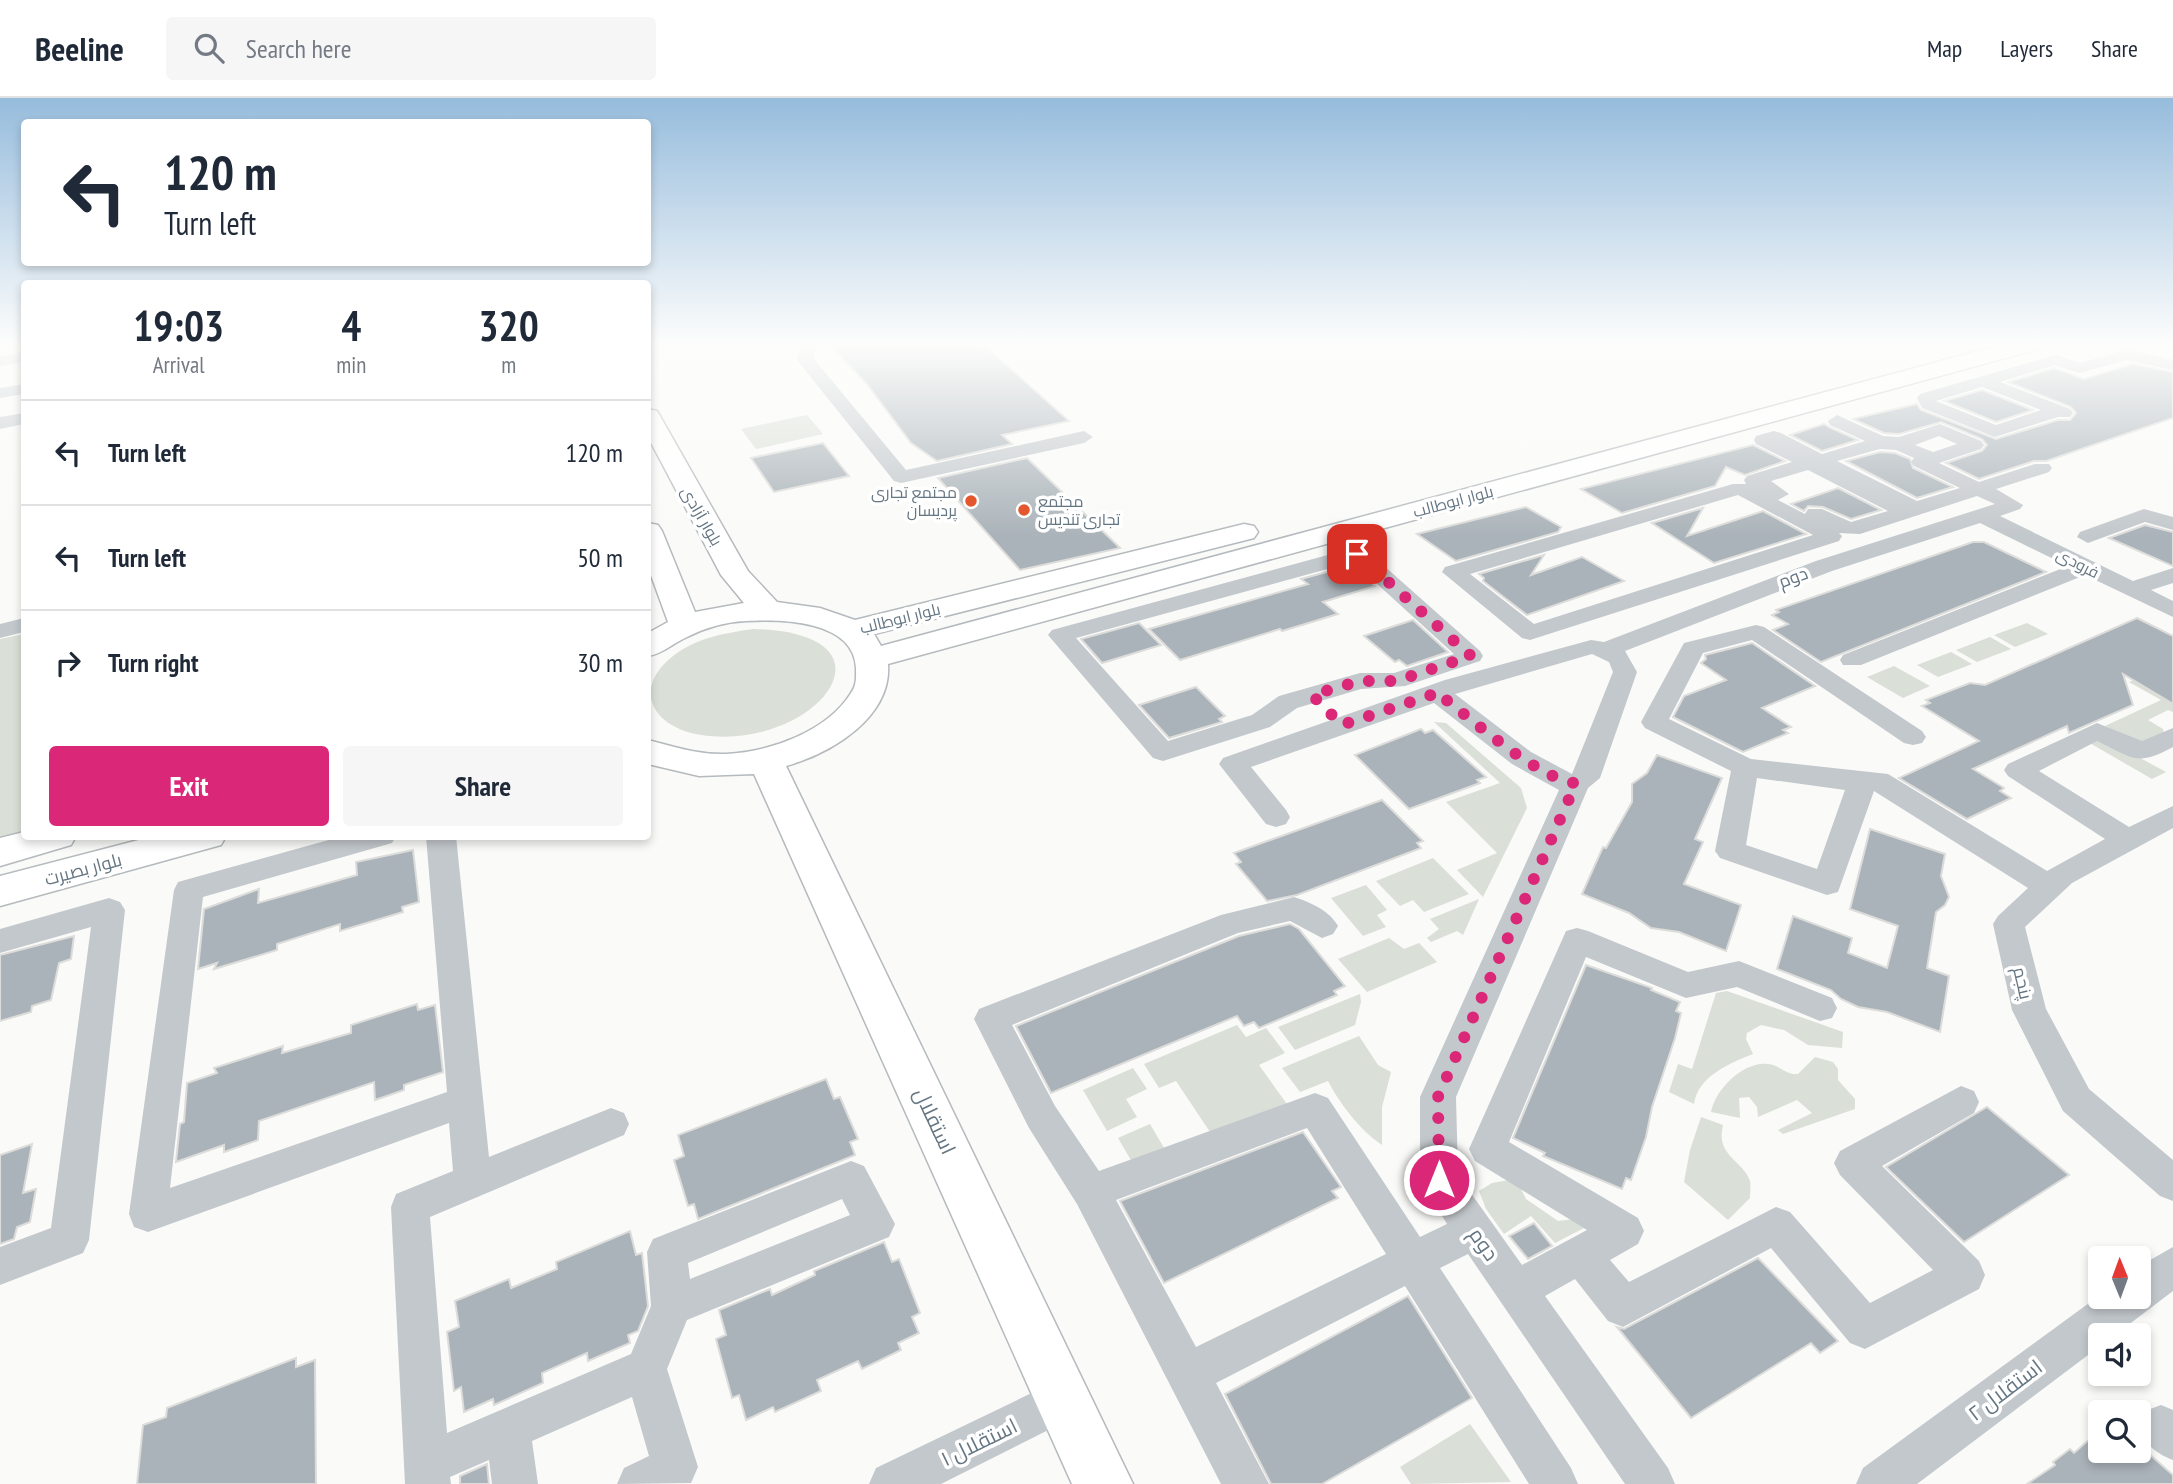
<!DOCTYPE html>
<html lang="en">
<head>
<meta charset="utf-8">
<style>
	:root { --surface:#fff; --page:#f6f6f7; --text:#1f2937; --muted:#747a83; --line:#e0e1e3; --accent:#db2777 }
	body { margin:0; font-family:"PT Sans Narrow",Cairo,sans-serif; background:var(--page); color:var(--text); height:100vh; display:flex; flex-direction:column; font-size:26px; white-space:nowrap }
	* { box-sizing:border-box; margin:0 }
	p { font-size:23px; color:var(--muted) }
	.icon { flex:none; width:38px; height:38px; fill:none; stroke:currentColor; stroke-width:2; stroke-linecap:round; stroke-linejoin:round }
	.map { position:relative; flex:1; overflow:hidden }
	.panel { position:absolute; left:21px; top:182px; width:630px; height:560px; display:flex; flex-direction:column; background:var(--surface); border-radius:7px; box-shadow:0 4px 10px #0003 }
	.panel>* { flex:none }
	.guide { position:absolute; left:21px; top:21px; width:630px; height:147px; border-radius:7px; box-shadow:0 4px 10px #0003; background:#fff; color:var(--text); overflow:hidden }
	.needle { width:46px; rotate:359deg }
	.fabs { position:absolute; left:2088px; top:1148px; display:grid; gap:14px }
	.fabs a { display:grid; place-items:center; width:63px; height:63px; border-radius:7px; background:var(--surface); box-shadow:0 4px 10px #0003; font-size:35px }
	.pin { position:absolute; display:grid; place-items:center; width:60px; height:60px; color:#fff; margin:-30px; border-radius:14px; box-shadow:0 4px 10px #0006 }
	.me { position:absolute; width:77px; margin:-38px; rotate:0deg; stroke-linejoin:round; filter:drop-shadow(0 0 5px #0008) }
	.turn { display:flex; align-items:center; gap:24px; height:147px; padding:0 28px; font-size:32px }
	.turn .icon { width:91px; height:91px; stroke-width:2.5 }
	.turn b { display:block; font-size:49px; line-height:60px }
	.eta { display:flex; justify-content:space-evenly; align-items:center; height:119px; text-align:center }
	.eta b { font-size:42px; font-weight:600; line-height:49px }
	.button { display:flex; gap:14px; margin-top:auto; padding:14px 28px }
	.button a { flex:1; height:80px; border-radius:7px; background:var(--accent); color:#fff; font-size:28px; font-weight:600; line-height:80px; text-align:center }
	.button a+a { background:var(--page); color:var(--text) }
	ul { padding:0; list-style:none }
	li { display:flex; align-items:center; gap:21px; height:105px; padding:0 28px; border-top:2px solid var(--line) }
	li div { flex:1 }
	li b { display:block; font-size:26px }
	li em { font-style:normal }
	header { display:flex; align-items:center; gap:42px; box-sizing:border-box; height:98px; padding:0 35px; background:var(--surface); border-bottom:2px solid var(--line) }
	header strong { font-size:33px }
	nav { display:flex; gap:38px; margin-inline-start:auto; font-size:24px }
	.search { width:490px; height:63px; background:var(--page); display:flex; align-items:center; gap:18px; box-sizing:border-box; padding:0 24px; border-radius:7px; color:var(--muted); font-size:26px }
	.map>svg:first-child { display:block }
	.green { fill:#dadfd7 }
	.building { fill:#aab3b9; stroke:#dcdcda; stroke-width:2 }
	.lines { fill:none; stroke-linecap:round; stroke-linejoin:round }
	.major-casing { stroke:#b5babe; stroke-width:3 }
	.minor { fill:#c3c8cc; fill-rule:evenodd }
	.major { fill:#fff; fill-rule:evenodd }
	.route { stroke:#db2777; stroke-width:12; stroke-dasharray:0 21.6 }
	.poi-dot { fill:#e4572e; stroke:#fff; stroke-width:2.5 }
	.labels { text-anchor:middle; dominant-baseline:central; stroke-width:7; stroke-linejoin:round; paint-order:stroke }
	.far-poi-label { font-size:16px; fill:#657683; stroke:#fff; text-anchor:end }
	.far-street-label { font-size:16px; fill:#657683; stroke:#fff }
	.street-label { font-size:18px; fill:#657683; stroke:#fff }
	.near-street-label { font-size:21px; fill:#657683; stroke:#fff }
</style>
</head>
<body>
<header>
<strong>Beeline</strong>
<div class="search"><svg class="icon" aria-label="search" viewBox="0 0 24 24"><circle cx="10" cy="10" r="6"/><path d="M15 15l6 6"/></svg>Search here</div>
<nav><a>Map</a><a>Layers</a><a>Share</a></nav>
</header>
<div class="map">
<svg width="2173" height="1386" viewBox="0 0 2173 1386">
	<rect width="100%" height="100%" fill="#fafaf8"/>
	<g class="green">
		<polygon points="807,317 823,336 756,351 741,331"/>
		<polygon points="2027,525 2048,536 2015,549 1994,537"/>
		<path d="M753,531C909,535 816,654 701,637C654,630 630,592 673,558C696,540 725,535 753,531Z"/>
		<polygon points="24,536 24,738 0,749 0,541"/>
		<polygon points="1990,539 2011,551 1977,564 1956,552"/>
		<polygon points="1951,554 1972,566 1938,579 1917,567"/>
		<polygon points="1894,568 1930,588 1903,600 1867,579"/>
		<polygon points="2141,580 2173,606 2173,614 2168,612 2148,622 2163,631 2164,636 2141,647 2105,628 2161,602 2129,584"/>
		<polygon points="1434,624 1446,625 1521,690 1527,710 1483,799 1457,772 1497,755 1446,704 1500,685"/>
		<polygon points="2107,642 2166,674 2152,681 2088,644"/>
		<polygon points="1433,760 1469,796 1424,814 1413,802 1400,808 1376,783"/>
		<polygon points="1366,787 1387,812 1377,817 1386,829 1363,838 1331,800"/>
		<polygon points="1479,801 1463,837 1457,833 1431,844 1427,840 1439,831 1430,821"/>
		<polygon points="1389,840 1404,851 1419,845 1437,864 1367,894 1338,861"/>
		<path d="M1727,893L1843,934L1842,950L1808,947L1784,932L1761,927L1747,935L1746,941L1753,956C1730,965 1698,978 1694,1006L1669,994L1678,966L1692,971L1716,895Z"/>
		<polygon points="1360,896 1361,904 1355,927 1295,952 1278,929"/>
		<polygon points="1237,927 1246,939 1266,930 1285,955 1259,967 1289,1009 1216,1043 1176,983 1159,990 1144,966"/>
		<path d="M1359,938L1378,967L1391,974L1382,1009V1047C1360,1032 1340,1006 1328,983L1300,994L1282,970Z"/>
		<path d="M1815,959L1833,964L1838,971V982L1855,1001V1011L1783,1036L1778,1032L1812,1015L1797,1002L1758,1019L1757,1009L1749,999L1739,1000L1740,1020L1711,1014C1715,992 1743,963 1768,966C1780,967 1785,977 1798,976Z"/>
		<polygon points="1133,970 1147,991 1126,1001 1137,1019 1107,1033 1083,992"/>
		<path d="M1701,1019L1723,1027C1715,1058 1743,1062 1750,1083C1751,1087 1750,1095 1750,1100L1728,1122L1684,1084L1690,1052Z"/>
		<polygon points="1150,1026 1164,1050 1132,1064 1118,1040"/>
		<polygon points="1509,1082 1518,1085 1526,1101 1558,1123 1574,1121 1586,1129 1555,1145 1531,1118 1504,1136 1486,1111 1479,1093 1492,1085"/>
		<polygon points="1470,1326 1511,1384 1411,1386 1400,1369"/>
	</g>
	<g class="building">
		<polygon points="828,245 982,245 1069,323 1002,337 1012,346 937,363 911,345 866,285"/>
		<polygon points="2133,266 2173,274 2173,320 2046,363 2034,363 1979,381 1946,365 1982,353 1987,347 1982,341 1941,324 1899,336 1884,335 1853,321 1917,306 1921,312 1996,341 2058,322 2070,322 2076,315 2071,309 2008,284 2054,270 2084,281"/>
		<polygon points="1982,292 2033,312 1996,324 1944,303"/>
		<polygon points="1824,326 1829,329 1858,342 1822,353 1790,337"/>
		<polygon points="823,345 849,378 774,394 751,360"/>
		<polygon points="1753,347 1785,363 1745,377 1726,369 1715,388 1622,415 1581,391"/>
		<polygon points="1880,354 1895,355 1910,361 1913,370 1953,389 1917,400 1846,363"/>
		<polygon points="1027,360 1120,450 1020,472 938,380"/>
		<polygon points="1838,390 1881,412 1851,421 1823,409 1808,408 1804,413 1791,406"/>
		<polygon points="1526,409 1561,429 1558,434 1456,463 1417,436"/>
		<polygon points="1703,410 1687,438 1763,413 1806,436 1714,465 1652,425"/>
		<polygon points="2145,427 2173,434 2173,468 2109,440"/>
		<polygon points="1973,444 1984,444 2046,474 1821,564 1773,532 1788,526 1772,517 1779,514 1776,512"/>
		<polygon points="1544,457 1531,477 1582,459 1624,483 1527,517 1483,483 1484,480 1479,476"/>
		<polygon points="1352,467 1375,488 1323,504 1338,516 1282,533 1280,531 1180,562 1149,531 1308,486 1301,481"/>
		<polygon points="2137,520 2173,538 2173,606 2123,576 2133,607 2069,635 2067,628 1973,671 2004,690 2000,693 2011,700 1967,721 1899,680 1979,643 1922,608 1930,605 1926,602 1970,585 1985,587"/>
		<polygon points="1413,522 1448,554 1407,568 1399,562 1395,564 1364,538"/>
		<polygon points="1139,525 1161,547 1102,565 1081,541"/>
		<polygon points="1752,545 1815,588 1762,610 1791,629 1783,632 1788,635 1743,654 1673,619 1684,598 1726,582 1701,565 1706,561 1705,557"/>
		<polygon points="1196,589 1225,618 1219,621 1222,624 1169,640 1139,607"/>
		<polygon points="1421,631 1425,635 1433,632 1486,679 1477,682 1480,685 1409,711 1355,657"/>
		<polygon points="1657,657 1722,680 1695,741 1703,744 1684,786 1741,807 1726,853 1679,834 1651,830 1629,815 1582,796 1603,749 1606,750 1632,704 1632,686 1647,675"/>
		<polygon points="1382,702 1423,743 1417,745 1421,750 1297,797 1267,803 1236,766 1241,764 1234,755"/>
		<polygon points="1870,731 1945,756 1941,778 1949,799 1945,807 1936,814 1927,870 1949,878 1940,934 1887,914 1858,909 1841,901 1831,892 1777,871 1793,818 1852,840 1848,855 1887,870 1898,828 1850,811"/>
		<polygon points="413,752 419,804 402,809 403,814 340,833 340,826 277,846 277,852 214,871 217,865 198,871 204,811 259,791 258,805 357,777 356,764"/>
		<polygon points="1290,826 1299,831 1345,888 1334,893 1337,897 1259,930 1254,924 1244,928 1237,918 1051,995 1016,928 1239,838"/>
		<polygon points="74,838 71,861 59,865 51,902 32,908 31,914 0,923 0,857"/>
		<polygon points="1586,867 1652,890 1651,892 1680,904 1676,913 1681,915 1675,940 1652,1009 1646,1039 1631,1082 1626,1080 1622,1091 1543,1058 1545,1055 1513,1040"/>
		<polygon points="417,906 418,912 435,907 443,974 404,987 404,992 375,1002 374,984 259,1023 258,1042 224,1054 224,1047 176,1064 180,1026 184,1024 187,985 217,975 214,970 283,948 282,955 351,935 351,927"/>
		<polygon points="826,981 834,1001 840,999 858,1041 850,1044 855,1057 698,1121 694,1106 688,1108 674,1062 684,1058 678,1037"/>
		<polygon points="1987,1009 2069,1077 1964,1144 1886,1069"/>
		<polygon points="1303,1034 1341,1089 1332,1093 1338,1100 1164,1185 1120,1103"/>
		<polygon points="32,1046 23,1095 36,1091 30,1124 17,1129 14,1141 0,1146 0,1057"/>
		<polygon points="1534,1125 1552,1148 1528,1161 1509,1138"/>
		<polygon points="630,1133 636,1157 642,1155 648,1208 638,1233 628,1237 630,1245 588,1263 587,1255 542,1275 543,1285 494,1307 493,1301 464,1314 461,1289 454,1293 447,1234 459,1229 455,1203 509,1181 511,1190 557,1171 556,1164"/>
		<polygon points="884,1144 892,1164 899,1161 920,1215 912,1219 919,1235 898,1245 901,1252 862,1271 858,1263 817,1282 821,1293 775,1314 773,1309 746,1322 739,1297 732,1300 716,1241 726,1237 719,1212 770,1191 772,1197 815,1177 814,1173"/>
		<polygon points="1758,1160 1838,1243 1820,1255 1811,1245 1691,1320 1617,1229 1624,1231"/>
		<polygon points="1408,1198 1472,1300 1322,1386 1271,1386 1225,1296"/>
		<polygon points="296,1260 296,1269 315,1262 316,1386 137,1386 143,1327 166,1319 167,1310"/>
		<polygon points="2100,1332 2100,1353 2138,1353 2138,1346 2173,1377 2173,1386 2027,1386 2055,1367 2053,1364 2070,1351 2074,1355"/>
		<polygon points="487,1366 489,1386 460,1386 460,1378"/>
	</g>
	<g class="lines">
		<g class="major-casing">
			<g id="major">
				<path d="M2008,245H2045L2042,250L888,566C892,619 832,655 786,668L1133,1386H1072L754,676L699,678L648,666V642C675,649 698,657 726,656C769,654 827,634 851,595C857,587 856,579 856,570C854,522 781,521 746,523C724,524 704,530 685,540C672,546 662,556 648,558V535L668,524L648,469V425L658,427L662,433L695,514L744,505L721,477L648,339V311L657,313L660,318L748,473L777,504L820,510L855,522L1244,426L1254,428L1258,434L1254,440L874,536L881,548Z"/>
				<polygon points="24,734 24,738 76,738 71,747 0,768 0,740"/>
				<polygon points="154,738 226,738 221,747 0,808 0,778"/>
			</g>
		</g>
		<g class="minor">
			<polygon points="800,245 816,245 814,261 906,372 1084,333 1093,339 1084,345 901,385 894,383 797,262"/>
			<path d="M2127,252L2173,262V272L2127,262L2079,275L2055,267L2000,284L2070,311L2073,315L2070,319H2058L1995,339L1922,310L1917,300L1920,296L2056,257L2080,265ZM1982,289L2041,312L1996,327L1936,303Z"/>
			<polygon points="24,254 24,264 0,268 0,258"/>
			<polygon points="24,286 24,296 0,300 0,290"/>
			<polygon points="24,315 24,326 0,331 0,319"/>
			<path d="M1837,317L1883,338L1899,339L1940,326L1981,343L1984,347L1981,351L1939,365L1979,384L2035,366H2049L2052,370L2049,374L1996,391L2023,407L2020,411L2000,418L2133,483L2173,470V485L2151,492L2173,503V519L2085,477L1861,567H1843L1840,562L1843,557L2068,468L1980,425L1832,473L1625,553L1637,574L1600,680L1588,690L1456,999L1458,1077L1522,1167L1587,1132L1475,1063L1469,1051L1566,833L1577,830L1588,833L1688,874L1739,863L1832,900L1837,910L1832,920L1820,923L1737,889L1686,900L1586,859L1509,1044L1638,1120L1644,1133L1638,1146L1610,1162L1629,1184L1776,1109L1790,1114L1870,1205L1933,1172L1840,1077L1834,1065L1840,1053L1961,988L1974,993L1979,1004L1974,1015L1882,1068L1979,1163L1985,1177L1979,1191L1865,1251L1850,1245L1771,1150L1623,1229L1608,1223L1575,1181L1545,1198L1668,1370L1675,1386H1625L1468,1156L1440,1170L1571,1370L1578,1386H1529L1405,1188L1216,1285L1269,1386H1221L1077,1106L1029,1030L974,921L979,911L1221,817L1294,799C1310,804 1330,813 1338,828L1333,836L1322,840L1290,823L1238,835L1012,927L1055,1008L1099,1073L1315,995L1328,1000L1420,1139L1447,1126L1420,1082V999L1559,692L1512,666L1434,605L1251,669L1286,712L1290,719L1286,726L1276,729L1266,726L1219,666L1223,660L1445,582L1591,542L1604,544L1816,463L1995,406L1977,398L1860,436L1839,435L1842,438L1839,443L1530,542L1522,540L1442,474L1445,469L1733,386H1746L1744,382L1747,378L1792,364L1756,346L1754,342L1756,338L1774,333L1781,335L1822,356L1865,343L1830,327L1828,323ZM1939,338L1957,346L1933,354L1915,347ZM1880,351L1896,352L1914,360L1911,364L1914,368L1960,390L1917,403L1837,363ZM1808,372L1888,413L1851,424L1822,411H1808L1805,416L1778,402L1789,396L1771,383ZM1738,397L1813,437L1534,526L1470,476ZM1592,556L1609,564L1613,574L1572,676L1531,654L1455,596ZM1307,1030L1386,1156L1196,1249L1116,1102Z"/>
			<polygon points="2144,411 2173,419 2173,432 2145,424 2088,445 2077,439 2080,434"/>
			<path d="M1357,449L1365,451L1480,553L1483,558L1480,563L1405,588L1361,591L1297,610L1270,629L1163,663L1153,660L1048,537L1052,532ZM1353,464L1454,556L1394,575H1360L1279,598L1252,617L1168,643L1076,540Z"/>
			<polygon points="24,520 24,534 0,540 0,526"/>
			<path d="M1756,527L1764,529L1922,633L1926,639L1922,645L1913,647L1904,645L1752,542L1703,555L1669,621L1751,661L1888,676L2047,773L2105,741L2008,678L2004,672L2008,666L2097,625L2142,643L2173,630V649C2136,669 2133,660 2097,643L2039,673L2129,729L2173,708V730L2072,785L2025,829L2046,911L2089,991L2173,1062V1103L2160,1098L2063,1013L2012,912L1993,826L1998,818L2028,790L1874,693L1838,794L1827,797L1720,760L1715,753L1731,673L1645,630L1641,624L1684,545ZM1757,680L1845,692L1817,771L1746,747Z"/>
			<path d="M343,738H396L392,745L203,799L170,1090L447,994L426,738H456L489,1059L611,1010L624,1015L629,1026L624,1037L430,1119L447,1335L631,1256L651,1208L647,1154L653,1141L851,1063L864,1068L895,1126L889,1139L687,1222L667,1271L698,1369L691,1385L617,1386L624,1370L649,1358L632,1299L532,1343L538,1386H492L489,1362L450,1379L451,1386H405L391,1109L396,1096L453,1073L449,1025L148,1134L134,1129L129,1116L174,792L178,784ZM842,1101L850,1117L690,1181L688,1165Z"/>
			<polygon points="109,800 120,804 125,812 89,1142 83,1155 0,1187 0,1149 51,1130 91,829 0,855 0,831"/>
			<polygon points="2173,1149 2173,1193 2115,1237 2100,1237 2100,1248 1917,1386 1856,1386 1863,1370 2100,1197 2138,1199 2138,1169"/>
			<polygon points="1065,1279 1080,1286 1087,1301 1080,1316 941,1386 869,1386 876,1370"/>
			<path d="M2161,1307L2173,1312V1362C2155,1355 2146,1347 2139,1329L2145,1313Z"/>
		</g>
		<use href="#major" class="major"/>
	</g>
	<linearGradient id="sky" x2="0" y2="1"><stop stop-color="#96bcdc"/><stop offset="0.56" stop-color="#fdfdfc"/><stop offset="1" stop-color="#fdfdfc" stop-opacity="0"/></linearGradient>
	<rect width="2173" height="439" fill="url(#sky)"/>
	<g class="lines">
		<path class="route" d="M1357,456L1471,558L1396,583H1360L1312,597L1342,627L1440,594L1445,601C1475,624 1540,682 1576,685L1438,999L1439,1082"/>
	</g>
	<g class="poi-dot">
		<circle cx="971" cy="403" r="7"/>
		<circle cx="1024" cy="412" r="7"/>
	</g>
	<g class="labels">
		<g class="far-poi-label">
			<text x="957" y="394">مجتمع تجاری<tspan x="957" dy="18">پردیسان</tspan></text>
			<text x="1038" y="403" text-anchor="start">مجتمع<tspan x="1038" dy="18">تجاری تندیس</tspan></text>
		</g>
		<g class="far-street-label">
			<text transform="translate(1453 403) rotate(-15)">بلوار ابوطالب</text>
			<text transform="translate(702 418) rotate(60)">بلوار آزادی</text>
			<text transform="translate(2078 465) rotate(27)">فرودی</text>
			<text transform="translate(900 520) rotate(-14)">بلوار ابوطالب</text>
		</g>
		<g class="street-label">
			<text transform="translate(1793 479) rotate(-20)">دوم</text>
			<text transform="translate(83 771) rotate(-15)">بلوار بصیرت</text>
			<text transform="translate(2023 885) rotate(77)">پنجم</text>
		</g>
		<g class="near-street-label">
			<text transform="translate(935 1023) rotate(65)">استقلال</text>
			<text transform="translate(1484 1146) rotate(55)">دوم</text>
			<text transform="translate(2005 1292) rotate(-37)">استقلال ۲</text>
			<text transform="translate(979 1344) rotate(-26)">استقلال ۱</text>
		</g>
	</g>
</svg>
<div class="fabs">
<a><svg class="needle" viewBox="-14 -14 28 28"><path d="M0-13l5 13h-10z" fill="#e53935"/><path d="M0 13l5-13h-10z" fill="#747a83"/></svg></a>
<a><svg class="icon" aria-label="sound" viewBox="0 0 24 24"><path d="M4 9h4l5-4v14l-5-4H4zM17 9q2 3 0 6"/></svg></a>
<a><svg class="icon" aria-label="search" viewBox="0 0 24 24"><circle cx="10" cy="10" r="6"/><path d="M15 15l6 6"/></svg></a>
</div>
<div class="pin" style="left:1357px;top:456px;background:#d93025"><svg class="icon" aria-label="arrive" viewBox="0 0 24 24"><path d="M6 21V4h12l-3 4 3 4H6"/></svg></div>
<svg class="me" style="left:1439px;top:1082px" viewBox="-20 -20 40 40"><circle r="17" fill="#db2777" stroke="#fff" stroke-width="3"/><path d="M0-11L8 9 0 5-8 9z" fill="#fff"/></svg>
<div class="guide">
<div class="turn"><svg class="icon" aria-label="left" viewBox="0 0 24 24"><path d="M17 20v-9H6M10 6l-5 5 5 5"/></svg><div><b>120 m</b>Turn left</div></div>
</div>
<section class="panel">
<div class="eta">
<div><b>19:03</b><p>Arrival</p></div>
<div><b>4</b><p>min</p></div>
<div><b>320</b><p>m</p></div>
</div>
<ul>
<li><svg class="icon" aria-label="left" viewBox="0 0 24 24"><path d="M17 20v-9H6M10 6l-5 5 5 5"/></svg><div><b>Turn left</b></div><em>120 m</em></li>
<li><svg class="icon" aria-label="left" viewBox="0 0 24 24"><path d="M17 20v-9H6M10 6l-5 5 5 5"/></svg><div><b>Turn left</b></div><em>50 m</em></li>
<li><svg class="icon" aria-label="right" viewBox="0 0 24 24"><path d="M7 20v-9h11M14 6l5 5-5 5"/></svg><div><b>Turn right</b></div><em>30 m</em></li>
</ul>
<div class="button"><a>Exit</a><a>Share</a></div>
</section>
</div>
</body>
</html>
